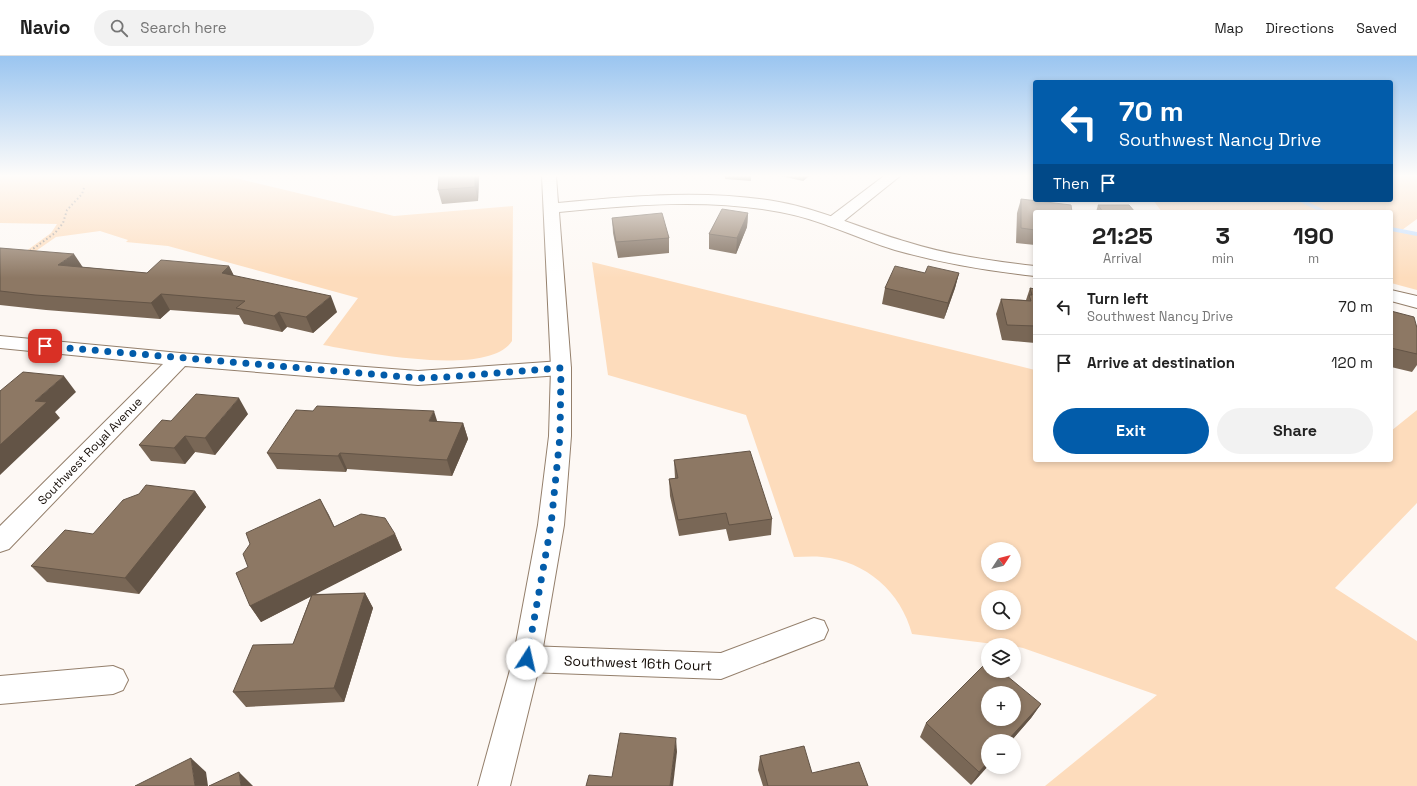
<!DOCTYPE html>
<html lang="en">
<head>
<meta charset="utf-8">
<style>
	:root { --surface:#fff; --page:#f2f2f2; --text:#222; --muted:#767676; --line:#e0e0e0; --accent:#025caa }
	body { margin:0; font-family:"Space Grotesk",sans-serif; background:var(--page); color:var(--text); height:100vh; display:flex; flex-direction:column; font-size:15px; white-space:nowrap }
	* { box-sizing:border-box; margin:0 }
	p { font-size:13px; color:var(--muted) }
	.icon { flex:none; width:22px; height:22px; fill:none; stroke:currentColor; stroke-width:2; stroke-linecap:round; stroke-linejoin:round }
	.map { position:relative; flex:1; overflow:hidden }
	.drawer { position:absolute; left:1033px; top:154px; width:360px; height:252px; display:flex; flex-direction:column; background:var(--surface); border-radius:4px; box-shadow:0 2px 6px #0003 }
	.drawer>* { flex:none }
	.hud { position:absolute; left:1033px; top:24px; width:360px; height:122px; border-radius:4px; box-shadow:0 2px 6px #0003; background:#025caa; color:#fff; overflow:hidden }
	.needle { width:26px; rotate:54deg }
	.buttons { position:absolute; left:981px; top:486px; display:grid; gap:8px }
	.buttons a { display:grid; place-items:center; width:40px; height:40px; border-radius:50%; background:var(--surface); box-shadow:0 2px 6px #0003; font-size:20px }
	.pin { position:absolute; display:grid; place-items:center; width:34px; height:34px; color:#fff; margin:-17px; border-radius:8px; box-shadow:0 2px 6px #0006 }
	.me { position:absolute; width:44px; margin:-22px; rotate:10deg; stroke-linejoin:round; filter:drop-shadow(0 0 3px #0008) }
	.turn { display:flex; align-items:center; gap:14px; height:84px; padding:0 20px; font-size:18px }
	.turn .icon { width:52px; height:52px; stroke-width:2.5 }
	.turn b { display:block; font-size:28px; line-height:34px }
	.then { display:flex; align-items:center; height:38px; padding:0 20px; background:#0003; gap:8px; font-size:15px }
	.eta { display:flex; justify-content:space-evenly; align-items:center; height:68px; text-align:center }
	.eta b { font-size:24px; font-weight:800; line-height:28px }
	.primary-button { display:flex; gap:8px; margin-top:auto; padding:8px 20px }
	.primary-button a { flex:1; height:46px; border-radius:24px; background:var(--accent); color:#fff; font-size:16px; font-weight:800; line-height:46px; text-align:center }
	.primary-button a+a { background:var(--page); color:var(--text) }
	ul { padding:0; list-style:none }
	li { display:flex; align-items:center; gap:12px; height:56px; padding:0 20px; border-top:1px solid var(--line) }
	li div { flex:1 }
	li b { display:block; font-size:15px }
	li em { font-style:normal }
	header { display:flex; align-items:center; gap:24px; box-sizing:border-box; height:56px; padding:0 20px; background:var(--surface); border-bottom:1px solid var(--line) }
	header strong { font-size:19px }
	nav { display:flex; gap:22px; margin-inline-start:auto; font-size:14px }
	.search { width:280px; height:36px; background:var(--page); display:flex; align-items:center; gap:10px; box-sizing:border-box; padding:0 14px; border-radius:22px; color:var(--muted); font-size:15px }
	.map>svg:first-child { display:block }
	.green { fill:#fddcbc; fill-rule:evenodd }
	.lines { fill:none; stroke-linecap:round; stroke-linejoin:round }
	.stream { fill:#c6dffd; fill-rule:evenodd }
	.street-casing { stroke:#947f6b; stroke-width:2 }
	.secondary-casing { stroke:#947f6b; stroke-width:2 }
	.path { stroke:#a9a39e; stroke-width:2; stroke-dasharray:1.5 2.5; stroke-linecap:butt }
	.street { fill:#fff; fill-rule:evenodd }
	.secondary { fill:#fff; fill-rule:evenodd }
	.wall { fill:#796756 }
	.shaded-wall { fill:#635446 }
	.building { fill:#8d7864; stroke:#635446; fill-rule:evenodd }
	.route { stroke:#025caa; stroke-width:7; stroke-dasharray:0 12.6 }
	.labels { text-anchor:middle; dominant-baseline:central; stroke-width:3.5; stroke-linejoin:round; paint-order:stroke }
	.street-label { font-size:12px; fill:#120a04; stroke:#fff }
	.near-street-label { font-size:14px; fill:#120a04; stroke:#fff }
</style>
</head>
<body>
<header>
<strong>Navio</strong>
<div class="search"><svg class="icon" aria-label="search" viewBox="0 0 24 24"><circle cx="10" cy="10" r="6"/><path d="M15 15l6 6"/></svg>Search here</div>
<nav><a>Map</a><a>Directions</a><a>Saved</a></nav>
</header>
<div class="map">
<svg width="1417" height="730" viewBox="0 0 1417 730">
	<rect width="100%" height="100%" fill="#fdf8f4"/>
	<g class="green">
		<path d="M0,120H227L394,160L513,150L512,285C488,322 362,296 323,289L358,242L168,190L126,186L128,184L100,175L56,181L0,220V214L51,177L57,168L0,167Z"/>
		<polygon points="1391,120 1417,120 1417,163 1402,174 1417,178 1417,234 1391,227 1391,156 1162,156 1153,144 1391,144"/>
		<path d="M592,206L1035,314V404H1391V375L1417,354V447L1335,532L1417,585V730H1045L1157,639L1023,592L1014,590V589H1002L912,578C901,536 866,505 822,501C812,500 803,501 794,501L746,359L608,319ZM988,493H1014V519H988ZM988,541H1014V567H988Z"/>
	</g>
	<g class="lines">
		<g class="stream">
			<polygon points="1296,144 1304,144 1329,156 1321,156"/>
			<polygon points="1391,171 1417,176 1417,180 1391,175"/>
		</g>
		<g class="street-casing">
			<g id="street">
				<polygon points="884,120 900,120 839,169 833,171 827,169 825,166 827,163"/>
				<polygon points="0,280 180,297 418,315 561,305 568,307 571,312 568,317 561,319 418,329 185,310 9,493 0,496 0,470 163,308 0,292"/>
				<polygon points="814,562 824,565 828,574 824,583 721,623 527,616 517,612 513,603 517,594 527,590 721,597"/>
				<polygon points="113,610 123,614 128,624 123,634 113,638 0,648 0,620"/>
			</g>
		</g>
		<g class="secondary-casing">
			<g id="secondary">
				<path d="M542,120H556L558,147C632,140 706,133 779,146C823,154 864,174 907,186C948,199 992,205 1035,210V220C988,215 941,207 895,194C856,182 820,163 780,156C707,142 633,149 559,156L571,312V380L564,469L541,603L510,730H478L513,603L538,469L549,380L551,312Z"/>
				<polygon points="1391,234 1417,240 1417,252 1391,245"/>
			</g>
		</g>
		<polyline class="path" points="30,195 55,177 63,167 67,154 82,138 84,132"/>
		<use href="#street" class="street"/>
		<use href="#secondary" class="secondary"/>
	</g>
	<g class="wall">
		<polygon points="479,120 478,145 442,148 438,134"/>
		<polygon points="725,120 751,120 751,125 725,123"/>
		<polygon points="781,120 809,120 803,125"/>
		<polygon points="1021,143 1035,156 1035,189 1016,187 1017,157"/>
		<polygon points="1098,149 1135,156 1096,156"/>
		<polygon points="748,157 747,171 736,198 709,193 709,178"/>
		<polygon points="612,162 669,182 669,197 618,202 613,177"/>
		<polygon points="0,192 83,211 147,217 229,210 234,220 337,256 313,277 287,271 282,276 244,268 239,259 170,254 160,263 46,254 0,249"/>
		<polygon points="925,217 959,217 955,232 944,263 882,248 885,232"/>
		<polygon points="1030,232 1035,233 1035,287 1002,284 996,258 1001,243 1026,244"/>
		<polygon points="1391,255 1417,272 1417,309 1412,316 1391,311"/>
		<polygon points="248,358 215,399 195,396 185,408 151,405 139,389"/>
		<polygon points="437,366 463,367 468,383 452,420 347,413 346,416 277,413 267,397"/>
		<polygon points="674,404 772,463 771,479 729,485 726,473 679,480 670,440 669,423 675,422"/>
		<polygon points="195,435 206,451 139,538 47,526 31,510 93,478"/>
		<polygon points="320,443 334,471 395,478 402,494 314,538 365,537 373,552 344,646 246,651 233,636 293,588 311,540 261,566 250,550 248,511"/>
		<polygon points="1041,648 1031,662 1011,685 988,685 988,710 971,729 920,681 926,667"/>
		<polygon points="760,700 812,717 868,730 763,730 758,714"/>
	</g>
	<g class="shaded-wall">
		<polygon points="475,120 479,120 478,145 475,131"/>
		<polygon points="803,120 809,120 803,125"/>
		<polygon points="748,157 747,171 736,198 737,182"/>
		<polygon points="74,198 84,213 58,209"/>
		<polygon points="229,210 237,226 222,217"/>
		<polygon points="959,217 955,232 944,263 948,247"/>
		<polygon points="161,238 170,254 160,263 151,247"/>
		<polygon points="331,240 337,256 313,277 306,261"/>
		<polygon points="279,256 287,271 282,276 274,260"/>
		<polygon points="64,320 76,336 55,356 60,362 0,419 0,389 35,345"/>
		<polygon points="239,342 248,358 215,399 205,382"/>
		<polygon points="434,355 439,371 429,365"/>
		<polygon points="463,367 468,383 452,420 447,404"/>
		<polygon points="185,380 195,396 185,408 174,392"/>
		<polygon points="340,397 347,413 346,416 338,400"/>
		<polygon points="195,435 206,451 139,538 125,522"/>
		<polygon points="320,443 329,459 342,487"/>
		<polygon points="395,478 402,494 261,566 250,550"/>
		<polygon points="365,537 373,552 344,646 334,632"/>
		<polygon points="1041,648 1031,662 1011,685 1007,685"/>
		<polygon points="676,682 677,696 673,730 670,730"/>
		<polygon points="191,702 206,716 208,730 195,730"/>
		<polygon points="988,706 988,710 971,729 979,716"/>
		<polygon points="239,716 253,730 241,730"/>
	</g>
	<g class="building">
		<polygon points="439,120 475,120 475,131 438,134"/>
		<polygon points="1021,143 1071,149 1072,156 1035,156 1035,174 1021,172"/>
		<polygon points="1098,149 1129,149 1135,156 1103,156"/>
		<polygon points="722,153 748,157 737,182 709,178"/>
		<polygon points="662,157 669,182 616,186 612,162"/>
		<polygon points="0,192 74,198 58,209 147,217 161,204 229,210 222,217 331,240 306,261 279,256 274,260 236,252 245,245 161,238 151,247 35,239 0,235"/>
		<polygon points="895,210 925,217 928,210 959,217 948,247 885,232"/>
		<polygon points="1030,232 1035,233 1035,270 1007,269 1001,243 1031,245 1029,239 1032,239"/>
		<polygon points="1391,255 1414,261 1417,272 1417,298 1391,292"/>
		<polygon points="23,316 64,320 35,345 47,346 0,389 0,335"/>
		<polygon points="196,338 239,342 205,382 185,380 174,392 139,389 162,364 171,365"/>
		<polygon points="317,350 434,355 429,365 463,367 447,404 340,397 338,400 267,397 296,354 313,355"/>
		<polygon points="750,395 772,463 729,469 726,457 678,464 669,423 678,422 674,404"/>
		<polygon points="146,429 195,435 125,522 31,510 65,474 93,478 123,444 139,438"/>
		<polygon points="320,443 334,471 361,458 385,462 395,478 250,550 236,517 248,511 243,498 250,488 246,477"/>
		<polygon points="365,537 334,632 233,636 253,589 293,588 312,539"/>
		<path d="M988,605V615H1001L1041,648L1007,685H988V706L979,716L926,667ZM988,637H1014V663H988Z"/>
		<polygon points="620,677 676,682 670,730 586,730 589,719 612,721"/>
		<polygon points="804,690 812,717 859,706 868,730 768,730 760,700"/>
		<polygon points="191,702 195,730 135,730"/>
		<polygon points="239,716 241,730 209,730"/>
	</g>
	<linearGradient id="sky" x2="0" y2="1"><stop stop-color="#9ac5f0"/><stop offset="0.54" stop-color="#fefcfa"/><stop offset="1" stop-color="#fefcfa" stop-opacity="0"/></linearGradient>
	<rect width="1417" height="222" fill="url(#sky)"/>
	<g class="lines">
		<polyline class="route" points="45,290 418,322 448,321 561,312 560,380 551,469 527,603"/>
	</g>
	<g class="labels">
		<g class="street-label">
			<text transform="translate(90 395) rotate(-46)">Southwest Royal Avenue</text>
		</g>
		<g class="near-street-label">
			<text transform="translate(638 607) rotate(2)">Southwest 16th Court</text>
		</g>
	</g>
</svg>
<div class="buttons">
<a><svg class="needle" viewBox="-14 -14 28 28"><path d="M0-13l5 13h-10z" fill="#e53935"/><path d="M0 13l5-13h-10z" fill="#767676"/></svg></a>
<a><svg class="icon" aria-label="search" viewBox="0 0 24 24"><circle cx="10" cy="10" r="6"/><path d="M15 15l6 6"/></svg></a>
<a><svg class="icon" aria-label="layers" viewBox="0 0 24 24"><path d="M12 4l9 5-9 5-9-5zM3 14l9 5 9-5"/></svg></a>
<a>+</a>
<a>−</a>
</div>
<div class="pin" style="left:45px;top:290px;background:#d93025"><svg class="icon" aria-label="arrive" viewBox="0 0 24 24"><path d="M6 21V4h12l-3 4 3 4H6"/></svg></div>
<svg class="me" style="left:527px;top:603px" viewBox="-20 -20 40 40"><circle r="19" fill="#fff"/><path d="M0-13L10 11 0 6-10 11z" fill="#025caa"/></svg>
<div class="hud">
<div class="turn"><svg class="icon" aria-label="left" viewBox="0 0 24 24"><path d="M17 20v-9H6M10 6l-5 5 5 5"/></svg><div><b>70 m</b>Southwest Nancy Drive</div></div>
<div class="then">Then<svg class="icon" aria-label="arrive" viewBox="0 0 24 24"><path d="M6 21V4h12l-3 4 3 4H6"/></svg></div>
</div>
<section class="drawer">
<div class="eta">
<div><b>21:25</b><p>Arrival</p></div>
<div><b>3</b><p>min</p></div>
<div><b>190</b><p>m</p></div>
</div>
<ul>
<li><svg class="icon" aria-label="left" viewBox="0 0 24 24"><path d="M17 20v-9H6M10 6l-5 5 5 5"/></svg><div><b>Turn left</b><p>Southwest Nancy Drive</p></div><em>70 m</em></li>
<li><svg class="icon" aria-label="arrive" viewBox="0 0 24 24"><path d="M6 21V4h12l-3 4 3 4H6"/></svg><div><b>Arrive at destination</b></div><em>120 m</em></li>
</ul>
<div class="primary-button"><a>Exit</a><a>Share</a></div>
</section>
</div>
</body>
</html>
